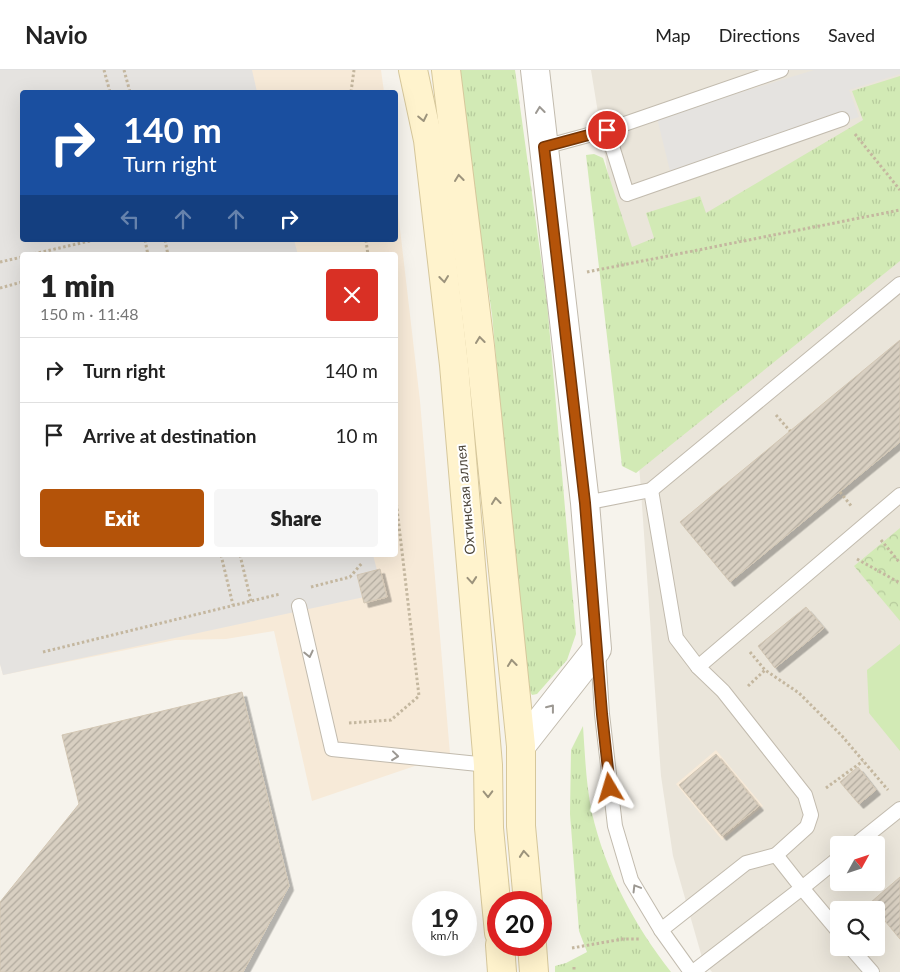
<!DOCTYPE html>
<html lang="en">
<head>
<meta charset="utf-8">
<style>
	:root { --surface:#fff; --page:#f6f6f6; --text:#222; --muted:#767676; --line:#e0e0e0; --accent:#b45309 }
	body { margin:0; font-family:Lato,sans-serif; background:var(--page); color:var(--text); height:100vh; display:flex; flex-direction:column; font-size:19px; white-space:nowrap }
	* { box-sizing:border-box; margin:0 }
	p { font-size:16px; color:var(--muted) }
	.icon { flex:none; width:28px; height:28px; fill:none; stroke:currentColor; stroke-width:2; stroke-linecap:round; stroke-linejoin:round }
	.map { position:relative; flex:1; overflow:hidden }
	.details { position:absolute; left:20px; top:182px; width:378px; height:305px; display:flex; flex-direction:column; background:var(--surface); border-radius:5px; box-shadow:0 5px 20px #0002 }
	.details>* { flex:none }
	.hud { position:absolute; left:20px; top:20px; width:378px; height:152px; border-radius:5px; box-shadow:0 5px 20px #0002; background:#1a4fa0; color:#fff; overflow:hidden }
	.needle { width:32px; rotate:50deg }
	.buttons { position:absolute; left:830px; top:766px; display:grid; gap:10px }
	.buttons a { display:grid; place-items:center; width:55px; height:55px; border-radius:5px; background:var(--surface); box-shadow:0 5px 20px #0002; font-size:25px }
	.speed { position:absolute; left:412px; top:821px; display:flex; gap:10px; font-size:25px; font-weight:700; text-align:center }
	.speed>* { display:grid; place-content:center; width:65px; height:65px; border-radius:50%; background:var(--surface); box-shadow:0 5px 20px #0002; line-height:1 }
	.speed small { font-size:12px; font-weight:400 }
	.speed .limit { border:8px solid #d22; background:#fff; color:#111 }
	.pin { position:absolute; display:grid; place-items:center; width:42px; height:42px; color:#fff; margin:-21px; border:2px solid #fff; border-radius:50%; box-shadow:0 1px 5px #0007 }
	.me { position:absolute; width:55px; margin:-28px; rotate:353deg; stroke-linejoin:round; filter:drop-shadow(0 0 4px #0008) }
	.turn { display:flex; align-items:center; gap:18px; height:105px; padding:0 20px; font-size:22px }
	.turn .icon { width:65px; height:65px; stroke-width:2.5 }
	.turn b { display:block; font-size:35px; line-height:42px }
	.lanes { display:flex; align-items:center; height:48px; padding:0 20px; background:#0003; justify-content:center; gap:25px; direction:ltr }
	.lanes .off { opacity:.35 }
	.round { display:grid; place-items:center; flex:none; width:52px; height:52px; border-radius:5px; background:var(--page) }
	.headline { display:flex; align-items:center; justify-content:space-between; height:85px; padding:0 20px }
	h1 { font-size:30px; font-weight:800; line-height:38px }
	.action { display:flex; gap:10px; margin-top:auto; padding:10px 20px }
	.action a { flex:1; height:58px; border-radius:5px; background:var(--accent); color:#fff; font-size:20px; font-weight:800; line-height:58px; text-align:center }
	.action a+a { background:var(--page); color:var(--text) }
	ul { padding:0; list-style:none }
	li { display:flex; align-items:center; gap:15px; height:65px; padding:0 20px; border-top:1px solid var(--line) }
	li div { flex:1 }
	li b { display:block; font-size:19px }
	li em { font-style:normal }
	header { display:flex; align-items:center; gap:30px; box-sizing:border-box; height:70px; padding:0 25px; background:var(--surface); border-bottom:1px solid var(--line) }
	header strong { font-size:24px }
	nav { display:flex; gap:28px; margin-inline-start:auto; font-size:18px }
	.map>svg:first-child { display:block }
	.residential { fill:#eae5da; fill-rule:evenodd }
	.commercial { fill:#f7ead8; fill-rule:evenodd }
	.grass { fill:url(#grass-tufts) }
	.park { fill:url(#park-crowns) }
	.garden { fill:#d2eab5 }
	.parking { fill:#e5e3e0 }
	.building { fill:url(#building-hatch); stroke:#d3c7b4; filter:url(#shadow) }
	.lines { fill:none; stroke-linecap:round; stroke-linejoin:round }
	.lane-casing { stroke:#c2bbae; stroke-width:16 }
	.street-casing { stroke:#c2bbae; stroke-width:30 }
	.secondary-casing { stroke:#d6c79b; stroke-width:30 }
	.path { stroke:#c4b79f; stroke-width:3; stroke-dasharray:2.5 2.5; stroke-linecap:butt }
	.lane { stroke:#fff; stroke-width:14 }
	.street { stroke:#fff; stroke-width:28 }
	.secondary { stroke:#fff3cd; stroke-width:28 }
	.oneway { stroke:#9c9892 }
	.oneway2 { stroke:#9c937c }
	.route-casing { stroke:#753606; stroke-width:12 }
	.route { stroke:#b45309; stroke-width:9 }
	.labels { text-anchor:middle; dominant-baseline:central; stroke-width:4; stroke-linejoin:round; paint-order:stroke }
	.street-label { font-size:14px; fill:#4b4439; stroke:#fff }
</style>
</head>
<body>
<header>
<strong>Navio</strong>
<nav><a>Map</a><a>Directions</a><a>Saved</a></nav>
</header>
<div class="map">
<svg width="900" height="902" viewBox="0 0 900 902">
	<defs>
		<pattern id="grass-tufts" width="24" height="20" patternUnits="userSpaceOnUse" patternTransform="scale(1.25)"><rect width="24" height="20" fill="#d2eab5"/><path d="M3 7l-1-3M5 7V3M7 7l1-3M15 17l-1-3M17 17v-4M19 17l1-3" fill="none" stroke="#b6ca9c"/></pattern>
		<pattern id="park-crowns" width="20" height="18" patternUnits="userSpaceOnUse" patternTransform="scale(1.25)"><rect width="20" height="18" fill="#d2eab5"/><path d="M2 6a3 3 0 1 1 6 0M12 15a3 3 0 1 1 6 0" fill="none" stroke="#b6ca9c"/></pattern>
		<pattern id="building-hatch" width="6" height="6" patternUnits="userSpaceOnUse" patternTransform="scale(1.25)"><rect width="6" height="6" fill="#d8cfc1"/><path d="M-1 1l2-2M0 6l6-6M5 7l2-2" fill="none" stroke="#b1aa9e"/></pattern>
		<filter id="shadow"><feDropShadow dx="4.5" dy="4.5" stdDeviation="0" flood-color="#0004"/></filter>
	</defs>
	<rect width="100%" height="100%" fill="#f6f3ec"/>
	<path class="residential" d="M591,0H900V902H712L703,891L673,786L661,706L640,407L615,147ZM839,775H876V812H839ZM839,840H876V878H839Z"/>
	<g class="commercial">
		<path d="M0,0H381L384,22H22V170H395V116L420,331L450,684L312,731L274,561L226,569L175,570L3,605L0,594ZM22,185H395V485H22Z"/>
		<polygon points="716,680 763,736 722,770 676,714"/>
	</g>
	<g class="grass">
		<polygon points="457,0 515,0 547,232 576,564 567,590 537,624 532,625 527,617 492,245"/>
		<polygon points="900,6 900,191 636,403 622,396 586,85 594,84 603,88 632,177 654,168 646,143 700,126 706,143 863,50 852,21"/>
		<path d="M583,656C585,685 586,715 592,743C605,801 635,856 671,902H555V896L566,893L587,882L579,861L570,744L571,680Z"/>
	</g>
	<polygon class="park" points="900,458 900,551 854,496"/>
	<polygon class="garden" points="900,574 900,681 869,643 867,600"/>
	<g class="parking">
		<polygon points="0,0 252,0 257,22 22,22 22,170 294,170 298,185 22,185 22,485 373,485 383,523 3,605 0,594"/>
		<polygon points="814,0 900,0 900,4 849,20 859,47 671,105 657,48"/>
	</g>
	<g class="building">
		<polygon points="900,270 900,372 730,512 680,452"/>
		<polygon points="380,499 387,527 364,533 357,505"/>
		<polygon points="806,537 824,558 775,598 758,576"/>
		<polygon points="242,622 289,816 243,902 0,902 0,832 79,734 62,665"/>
		<polygon points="716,684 759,736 722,766 679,715"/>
		<polygon points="858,697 876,720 859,734 840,712"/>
		<polygon points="900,807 900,869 870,833"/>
	</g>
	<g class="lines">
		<g class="lane-casing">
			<g id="lane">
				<polyline points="607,60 627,124 842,49"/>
				<polyline points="544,77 607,60 781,0"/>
				<polyline points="651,420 676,568 698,597 723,621 805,725 811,745 807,757 776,785"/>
				<polyline points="585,433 651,420 900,214"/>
				<polyline points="299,536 332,679 488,695"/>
				<polyline points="598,581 602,644 615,756 631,810 661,860 691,902"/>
				<polyline points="698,597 900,425"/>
				<polyline points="855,775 900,739"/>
				<polyline points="661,860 746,793 776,785 802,818 839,788"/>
				<polyline points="851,878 872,902"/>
				<polyline points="693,902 802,818 839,862"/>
			</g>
		</g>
		<g class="street-casing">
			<polyline id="street" points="521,676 597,579 585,433 535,0"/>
		</g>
		<g class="secondary-casing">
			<g id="secondary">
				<polyline points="413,0 428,70 454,295 488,695 489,758 499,863"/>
				<polyline points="446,0 480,276 521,676 521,756 528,832"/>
				<polyline points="500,875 502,902"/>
				<polyline points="532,875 534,902"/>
			</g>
		</g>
		<g class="path">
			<polyline points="104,0 110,22"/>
			<polyline points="124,0 130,22"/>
			<polyline points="351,22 354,0"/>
			<polyline points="855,64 900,120"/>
			<polyline points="145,170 148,185"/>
			<polyline points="165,170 168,185"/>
			<polyline points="366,170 368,185"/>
			<polyline points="29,185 94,170"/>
			<polyline points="138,185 148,183"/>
			<polyline points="0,192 22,187"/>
			<polyline points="587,202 900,140"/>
			<polyline points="0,218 22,212"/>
			<polyline points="776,345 790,361"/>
			<polyline points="840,422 852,437"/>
			<polyline points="881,470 900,493"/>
			<polyline points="221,485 233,535"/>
			<polyline points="240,485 251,531"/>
			<polyline points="857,489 900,513"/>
			<polyline points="311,517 350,507 362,493"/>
			<polyline points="43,582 280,524"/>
			<polyline points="750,582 765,600 799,623 842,666 888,720"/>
			<polyline points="748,616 765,600"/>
			<polyline points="349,653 391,650 419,626 395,422"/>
			<polyline points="826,718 863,691"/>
			<polyline points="572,878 623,869 640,869"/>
			<polyline points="574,897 574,902"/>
		</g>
		<use href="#lane" class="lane"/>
		<use href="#street" class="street"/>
		<use href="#secondary" class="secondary"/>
	</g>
	<defs><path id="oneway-chevron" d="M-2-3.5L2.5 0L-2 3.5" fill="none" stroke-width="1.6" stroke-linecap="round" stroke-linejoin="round" transform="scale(1.25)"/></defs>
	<g class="oneway">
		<use href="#oneway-chevron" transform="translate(540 40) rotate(-97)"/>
		<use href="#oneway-chevron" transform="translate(309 584) rotate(77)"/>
		<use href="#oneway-chevron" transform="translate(551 638) rotate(-52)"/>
		<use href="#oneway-chevron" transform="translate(395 686) rotate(6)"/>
		<use href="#oneway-chevron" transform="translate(636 818) rotate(-121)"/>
	</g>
	<g class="oneway2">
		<use href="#oneway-chevron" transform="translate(423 48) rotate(78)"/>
		<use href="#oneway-chevron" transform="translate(459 108) rotate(-97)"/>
		<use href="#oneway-chevron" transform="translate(444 209) rotate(83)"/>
		<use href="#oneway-chevron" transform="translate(480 270) rotate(-97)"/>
		<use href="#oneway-chevron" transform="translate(496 431) rotate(-96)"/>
		<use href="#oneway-chevron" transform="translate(472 510) rotate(85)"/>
		<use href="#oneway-chevron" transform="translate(512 593) rotate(-96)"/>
		<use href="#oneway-chevron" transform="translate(488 724) rotate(89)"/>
		<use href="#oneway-chevron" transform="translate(524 784) rotate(-95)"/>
	</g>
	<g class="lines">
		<g class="route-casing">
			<polyline id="route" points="607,60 544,77 585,433 602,644 610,718"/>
		</g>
		<use href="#route" class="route"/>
	</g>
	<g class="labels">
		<g class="street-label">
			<text transform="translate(465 430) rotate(-95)">Охтинская аллея</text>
		</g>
	</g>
</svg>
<div class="buttons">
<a><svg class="needle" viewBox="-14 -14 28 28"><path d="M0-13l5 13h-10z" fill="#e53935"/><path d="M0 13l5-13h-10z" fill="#767676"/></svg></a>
<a><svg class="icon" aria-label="search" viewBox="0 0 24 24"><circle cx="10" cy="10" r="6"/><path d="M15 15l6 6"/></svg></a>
</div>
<div class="speed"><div>19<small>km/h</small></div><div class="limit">20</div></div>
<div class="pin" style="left:607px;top:60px;background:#d93025"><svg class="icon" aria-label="arrive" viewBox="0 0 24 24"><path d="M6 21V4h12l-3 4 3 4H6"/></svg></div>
<svg class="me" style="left:610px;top:718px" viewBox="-20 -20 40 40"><path d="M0-17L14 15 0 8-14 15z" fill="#b45309" stroke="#fff" stroke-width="4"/></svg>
<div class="hud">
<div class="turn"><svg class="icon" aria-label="right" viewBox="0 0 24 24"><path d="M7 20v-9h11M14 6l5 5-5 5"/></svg><div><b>140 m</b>Turn right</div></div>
<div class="lanes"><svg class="icon off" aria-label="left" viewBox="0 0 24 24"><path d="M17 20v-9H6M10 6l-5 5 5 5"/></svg><svg class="icon off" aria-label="ahead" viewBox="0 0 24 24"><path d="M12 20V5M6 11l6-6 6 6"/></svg><svg class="icon off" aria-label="ahead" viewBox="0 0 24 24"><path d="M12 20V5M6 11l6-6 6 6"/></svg><svg class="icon" aria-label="right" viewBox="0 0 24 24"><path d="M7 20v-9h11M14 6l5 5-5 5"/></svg></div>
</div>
<section class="details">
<div class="headline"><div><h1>1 min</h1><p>150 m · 11:48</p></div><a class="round" style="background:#d93025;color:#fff"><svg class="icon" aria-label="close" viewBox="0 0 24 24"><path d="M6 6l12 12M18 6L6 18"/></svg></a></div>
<ul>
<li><svg class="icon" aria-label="right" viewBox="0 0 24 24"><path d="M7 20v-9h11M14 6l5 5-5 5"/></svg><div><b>Turn right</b></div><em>140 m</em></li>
<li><svg class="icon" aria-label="arrive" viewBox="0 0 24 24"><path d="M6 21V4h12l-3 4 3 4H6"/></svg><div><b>Arrive at destination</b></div><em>10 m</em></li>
</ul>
<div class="action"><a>Exit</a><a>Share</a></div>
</section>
</div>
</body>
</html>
